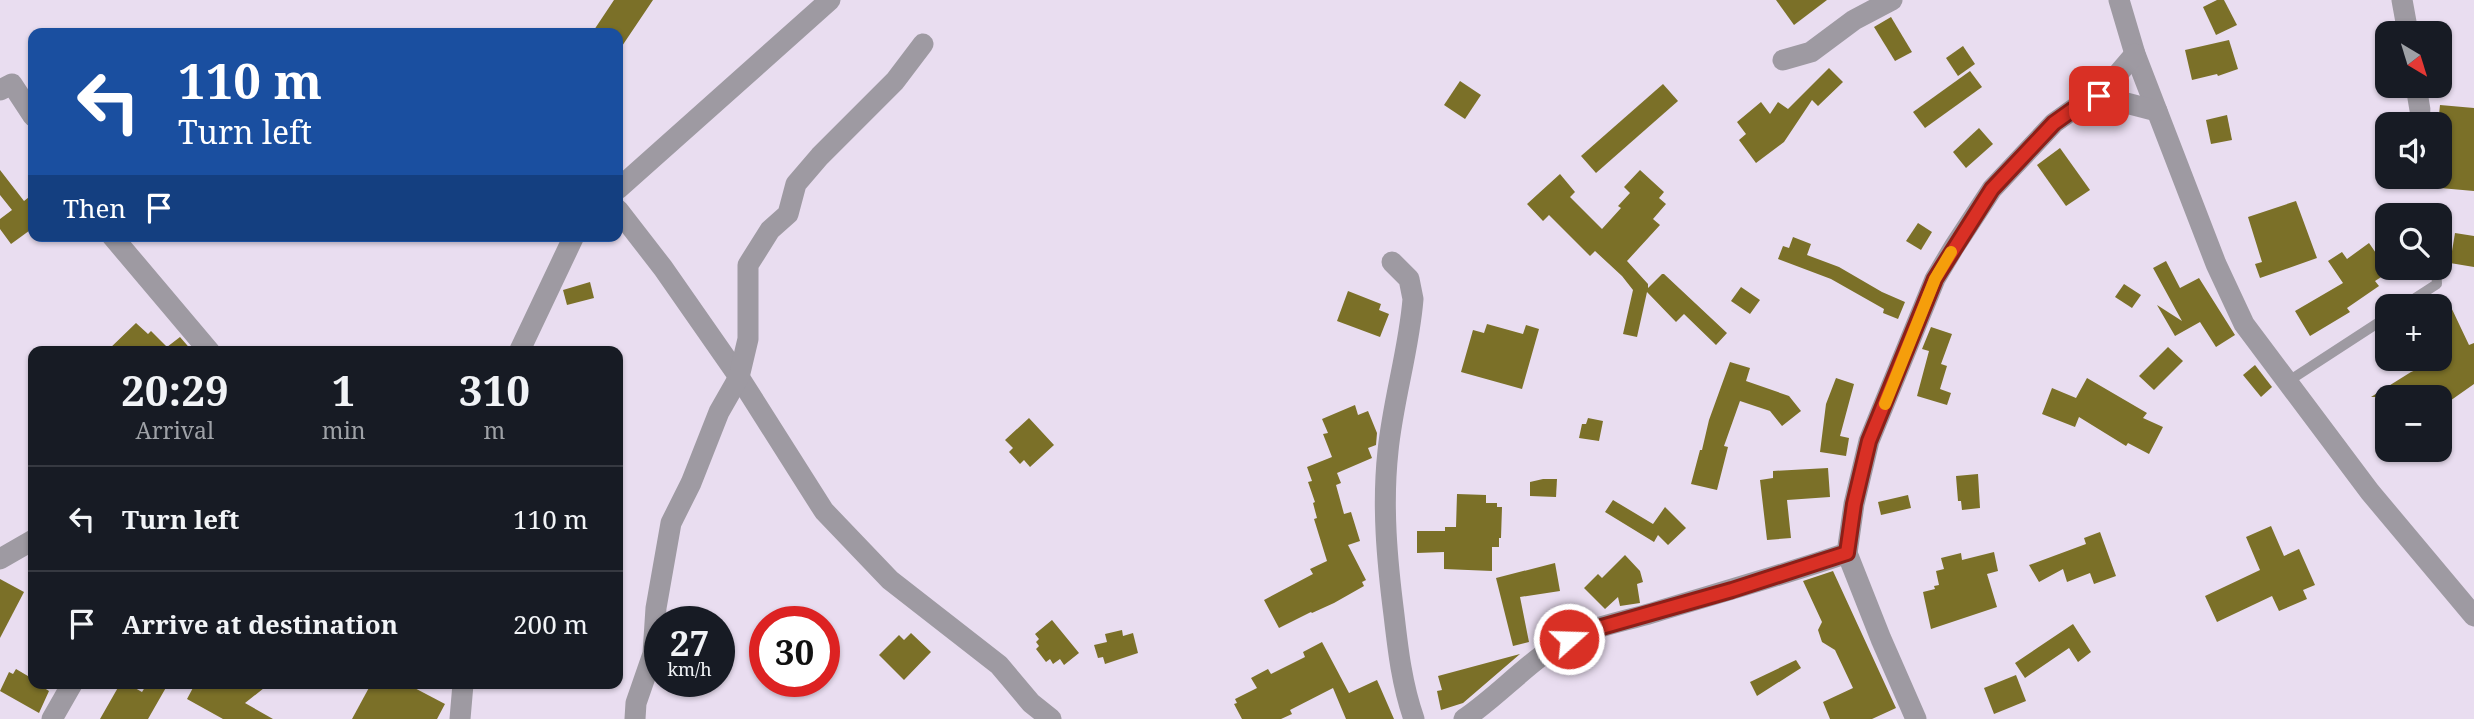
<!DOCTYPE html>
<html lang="en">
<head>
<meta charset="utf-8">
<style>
	:root { --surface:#171b24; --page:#242831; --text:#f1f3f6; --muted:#9ea1a6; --line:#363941 }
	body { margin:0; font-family:"Noto Serif",serif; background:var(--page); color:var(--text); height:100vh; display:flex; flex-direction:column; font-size:26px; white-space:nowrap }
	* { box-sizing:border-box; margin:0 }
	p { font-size:23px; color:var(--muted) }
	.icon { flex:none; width:38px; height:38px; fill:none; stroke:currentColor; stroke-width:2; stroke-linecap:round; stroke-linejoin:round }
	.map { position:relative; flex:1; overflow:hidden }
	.side { position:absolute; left:28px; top:346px; width:595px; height:343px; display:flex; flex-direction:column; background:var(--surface); border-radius:14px; box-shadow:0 2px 5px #0004 }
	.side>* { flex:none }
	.top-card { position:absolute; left:28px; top:28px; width:595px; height:214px; border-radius:14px; box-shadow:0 2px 5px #0004; background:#1a4fa0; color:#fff; overflow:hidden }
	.needle { width:46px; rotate:142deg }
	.tools { position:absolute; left:2375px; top:21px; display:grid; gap:14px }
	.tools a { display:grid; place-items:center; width:77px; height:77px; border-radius:14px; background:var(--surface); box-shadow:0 2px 5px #0004; font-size:35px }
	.speed { position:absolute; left:644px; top:606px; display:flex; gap:14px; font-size:35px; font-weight:700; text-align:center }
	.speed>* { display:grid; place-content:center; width:91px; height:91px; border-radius:50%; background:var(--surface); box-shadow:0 2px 5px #0004; line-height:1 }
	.speed small { font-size:18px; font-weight:400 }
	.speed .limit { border:10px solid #d22; background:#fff; color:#111 }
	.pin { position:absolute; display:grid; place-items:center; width:60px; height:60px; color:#fff; margin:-30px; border-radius:14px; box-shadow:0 4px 10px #0006 }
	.me { position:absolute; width:77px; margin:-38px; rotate:70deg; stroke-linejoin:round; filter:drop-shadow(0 0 5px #0008) }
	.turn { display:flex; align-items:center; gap:24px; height:147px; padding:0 35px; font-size:32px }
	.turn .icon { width:91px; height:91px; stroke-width:2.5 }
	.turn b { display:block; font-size:49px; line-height:60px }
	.then { display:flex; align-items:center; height:66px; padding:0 35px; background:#0003; gap:14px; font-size:26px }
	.eta { display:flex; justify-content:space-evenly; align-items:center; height:119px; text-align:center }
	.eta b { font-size:42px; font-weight:700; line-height:49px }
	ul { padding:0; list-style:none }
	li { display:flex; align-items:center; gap:21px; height:105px; padding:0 35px; border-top:2px solid var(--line) }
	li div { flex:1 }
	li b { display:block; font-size:26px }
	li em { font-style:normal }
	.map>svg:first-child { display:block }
	.building { fill:#7b7028 }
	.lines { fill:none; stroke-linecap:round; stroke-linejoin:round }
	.lane { stroke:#9e9aa2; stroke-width:10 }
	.street { stroke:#9e9aa2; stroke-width:21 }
	.route-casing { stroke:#8d1f18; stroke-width:18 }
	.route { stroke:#d93025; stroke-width:12 }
	.slow { stroke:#f59e0b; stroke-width:12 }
</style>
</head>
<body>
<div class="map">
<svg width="2474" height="719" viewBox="0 0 2474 719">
	<rect width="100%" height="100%" fill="#e9ddf0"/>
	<g class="building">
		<polygon points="614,0 653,0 618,52 618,33 592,33"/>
		<polygon points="1776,0 1827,0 1794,25"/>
		<polygon points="2217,0 2224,0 2237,25 2216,35 2203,7"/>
		<polygon points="1891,17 1912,52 1895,61 1874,27"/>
		<polygon points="2229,40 2238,69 2218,76 2217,74 2192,80 2185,50"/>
		<polygon points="1963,46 1975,64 1958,76 1946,58"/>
		<polygon points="1829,68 1843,82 1818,106 1812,100 1784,142 1756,163 1739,140 1746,134 1737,122 1761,102 1770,114 1778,102 1788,109"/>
		<polygon points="1970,71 1982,87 1925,128 1913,112"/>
		<polygon points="1460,81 1481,95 1465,119 1444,105"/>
		<polygon points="1663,84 1678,101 1596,173 1581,156"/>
		<polygon points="2440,105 2474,108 2474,191 2440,188 2445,132 2440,131 2438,124"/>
		<polygon points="2227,115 2232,140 2211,144 2206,120"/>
		<polygon points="1979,128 1993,144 1966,168 1953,152"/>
		<polygon points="2060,148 2090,190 2066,206 2037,165"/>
		<polygon points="0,170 24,201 33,194 33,228 11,244 0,229 0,219 12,210 0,195"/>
		<polygon points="1640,170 1664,192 1659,198 1666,204 1653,219 1660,225 1627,261 1648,284 1648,288 1662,274 1664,274 1727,333 1716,345 1684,314 1676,322 1647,292 1637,337 1623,334 1633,290 1622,276 1595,251 1590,256 1549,215 1543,221 1527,204 1560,174 1575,192 1570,197 1602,229 1621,208 1618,206 1630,193 1624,187"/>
		<polygon points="2296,201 2317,258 2260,278 2255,264 2262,262 2248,217"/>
		<polygon points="1918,223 1932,232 1921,250 1906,241"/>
		<polygon points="2455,233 2474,236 2474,267 2450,263"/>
		<polygon points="1793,237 1811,244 1807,255 1839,267 1882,292 1905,302 1898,319 1883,313 1884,309 1831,279 1778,259 1783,246 1789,248"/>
		<polygon points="2369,243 2389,272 2375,281 2379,286 2347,308 2350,312 2310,336 2295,311 2343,283 2328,261 2342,252 2347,259"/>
		<polygon points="2166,261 2180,288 2199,278 2235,335 2216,347 2200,322 2175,336 2157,305 2182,321 2153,268"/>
		<polygon points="590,282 594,298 567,305 563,290"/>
		<polygon points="2124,284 2141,295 2132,308 2115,297"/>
		<polygon points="1741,287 1760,300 1750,314 1731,301"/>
		<polygon points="1348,291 1381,304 1379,310 1389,314 1380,337 1337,321"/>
		<polygon points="2450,305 2469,345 2474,343 2474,384 2447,403 2443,397 2371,397 2411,372 2440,360 2440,310"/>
		<polygon points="136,323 148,334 151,331 167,347 180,337 193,352 106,352"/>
		<polygon points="1487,324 1523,334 1526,325 1539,329 1522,389 1461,372 1473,330 1484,333"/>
		<polygon points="1931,327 1952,334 1941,364 1947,366 1940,389 1951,393 1947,405 1917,396 1929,351 1922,349"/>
		<polygon points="2168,347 2183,361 2154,390 2139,376"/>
		<polygon points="1730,362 1750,368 1746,381 1789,396 1801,411 1782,426 1770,411 1740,401 1724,446 1728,447 1717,490 1691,484 1700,450 1702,450 1709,420"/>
		<polygon points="2255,365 2272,387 2261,397 2243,375"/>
		<polygon points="1836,378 1854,384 1840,436 1849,438 1846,456 1820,452 1826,404"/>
		<polygon points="2087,378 2147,413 2143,418 2163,427 2149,454 2128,443 2126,446 2079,417 2075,427 2042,414 2052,388 2076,398"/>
		<polygon points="1355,405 1358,415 1368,411 1377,433 1376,445 1368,448 1372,458 1337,473 1341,483 1336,485 1344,514 1351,512 1360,541 1348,545 1366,580 1362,582 1364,586 1334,603 1312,613 1311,612 1279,628 1264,600 1313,574 1310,569 1327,561 1314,519 1317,518 1313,503 1315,502 1308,482 1312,481 1307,467 1332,457 1323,434 1328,433 1322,419"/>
		<polygon points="1029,418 1054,445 1030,467 1024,460 1020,464 1009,452 1013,448 1005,440"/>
		<polygon points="1588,418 1603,421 1599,441 1579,438 1582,424 1586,424"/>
		<polygon points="1828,468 1830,497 1787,500 1791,538 1767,540 1760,480 1773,478 1773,471"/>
		<polygon points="1978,474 1980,508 1962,510 1961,501 1958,501 1956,476"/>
		<polygon points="1543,479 1557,479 1556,497 1530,496 1530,482"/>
		<polygon points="1457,494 1486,495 1486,503 1497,503 1497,507 1502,507 1501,538 1499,538 1499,547 1492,547 1492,571 1444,569 1444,552 1417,553 1417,531 1445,531 1445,527 1456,527"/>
		<polygon points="1908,495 1911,508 1881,515 1878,502"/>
		<polygon points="1613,500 1653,524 1665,507 1686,528 1668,545 1658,535 1654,542 1605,512"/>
		<polygon points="2271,526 2284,556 2299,549 2315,585 2303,590 2307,599 2279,611 2272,596 2217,622 2205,596 2260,570 2246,537"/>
		<polygon points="2100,532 2116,576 2094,584 2090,573 2067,582 2063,569 2039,582 2029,565 2086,544 2084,538"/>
		<polygon points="1994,552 1998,571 1987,574 1997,607 1931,629 1923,592 1935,589 1934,586 1939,585 1936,571 1944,569 1941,558 1961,553 1962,560"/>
		<polygon points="1625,555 1640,571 1643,582 1637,584 1640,603 1620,606 1618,597 1605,609 1584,588 1598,574 1602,578"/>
		<polygon points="1555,563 1560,591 1520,597 1529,642 1513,646 1496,578"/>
		<polygon points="1833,571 1896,708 1872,719 1830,719 1823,702 1853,688 1835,650 1822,642 1818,630 1822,622 1803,581"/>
		<polygon points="0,579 24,592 0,638"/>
		<polygon points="1052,620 1079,653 1064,665 1060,659 1053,664 1050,659 1046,662 1036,649 1039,646 1036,642 1039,639 1035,634"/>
		<polygon points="2073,624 2091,652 2078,662 2069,648 2025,678 2015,663"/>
		<polygon points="1122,630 1123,636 1133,633 1138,653 1105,664 1103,657 1098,658 1094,645 1107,642 1105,634"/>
		<polygon points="911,633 931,652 904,680 879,655 899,635 904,640"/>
		<polygon points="1322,642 1349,693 1377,680 1394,719 1346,719 1333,688 1290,710 1292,714 1281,719 1242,719 1234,704 1237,703 1235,699 1257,688 1251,678 1268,669 1271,674 1305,657 1303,652"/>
		<polygon points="1520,654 1463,703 1441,710 1437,691 1442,690 1438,676"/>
		<polygon points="1796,660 1801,668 1757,696 1750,682"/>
		<polygon points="16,669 33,679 33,684 38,684 49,691 39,713 0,691 9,672 13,674"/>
		<polygon points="2016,675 2026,701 1994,714 1984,688"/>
		<polygon points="120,684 128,684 142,692 147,684 168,684 148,719 100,719"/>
		<polygon points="195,684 269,684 245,703 273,719 223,719 187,699"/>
		<polygon points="371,684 407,684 445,704 437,719 352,719"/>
	</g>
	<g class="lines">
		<g class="lane">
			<polyline points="2403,306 2437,284 2436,268"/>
			<polyline points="2287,382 2387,317"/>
		</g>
		<g class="street">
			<polyline points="2119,0 2135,54 2216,264 2244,324 2370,492 2474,616"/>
			<polyline points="2402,0 2408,33"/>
			<polyline points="1783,60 1811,52 1854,20 1892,0"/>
			<polyline points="2416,86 2420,110"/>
			<polyline points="0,90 12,84 33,116"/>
			<polyline points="2099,96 2157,111"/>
			<polyline points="618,189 830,0"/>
			<polyline points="618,210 663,268 739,377 824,511 890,580 999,665 1031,703 1051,719"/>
			<polyline points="112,236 210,352"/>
			<path d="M1392,262L1409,279L1413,299C1409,350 1393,400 1388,451C1382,506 1387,560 1394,615C1398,650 1402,685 1414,719"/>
			<polyline points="519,352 574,236"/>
			<polyline points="1847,553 1881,639 1916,719"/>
			<polyline points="0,559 33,540"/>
			<polyline points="52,719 72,684"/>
			<polyline points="460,719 463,684"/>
			<polyline points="635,719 636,703 653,654 656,608 671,523 691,483 719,412 739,377 748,339 748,265 770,230 788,214 796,184 820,156 895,81 923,44"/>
			<path d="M1464,719C1500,695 1532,657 1570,638C1596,626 1625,621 1652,613C1718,593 1783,575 1847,553L1854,504L1869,441L1935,279L1954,247L1992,189L2054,123L2075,108L2099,96L2135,54"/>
		</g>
	</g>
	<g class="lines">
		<g class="route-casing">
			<polyline id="route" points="1569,639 1598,628 1732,590 1847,553 1854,504 1869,441 1935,279 1992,189 2054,123 2075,108 2099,96"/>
		</g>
		<use href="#route" class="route"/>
		<polyline class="slow" points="1885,404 1935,279 1951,252"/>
	</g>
</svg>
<div class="tools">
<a><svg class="needle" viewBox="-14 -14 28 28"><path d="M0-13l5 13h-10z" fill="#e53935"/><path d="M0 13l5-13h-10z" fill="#9ea1a6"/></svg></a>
<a><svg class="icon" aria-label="sound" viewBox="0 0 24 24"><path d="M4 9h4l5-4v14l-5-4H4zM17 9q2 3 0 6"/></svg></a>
<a><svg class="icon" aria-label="search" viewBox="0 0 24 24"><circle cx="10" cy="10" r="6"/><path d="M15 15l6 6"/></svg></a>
<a>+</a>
<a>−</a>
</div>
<div class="speed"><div>27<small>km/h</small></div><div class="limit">30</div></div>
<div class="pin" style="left:2099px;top:96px;background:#d93025"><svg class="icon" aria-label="arrive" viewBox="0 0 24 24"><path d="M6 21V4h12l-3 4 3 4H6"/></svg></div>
<svg class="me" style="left:1569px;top:639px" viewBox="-20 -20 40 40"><circle r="17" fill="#d93025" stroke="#fff" stroke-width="3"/><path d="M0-11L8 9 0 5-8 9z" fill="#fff"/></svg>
<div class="top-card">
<div class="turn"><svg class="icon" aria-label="left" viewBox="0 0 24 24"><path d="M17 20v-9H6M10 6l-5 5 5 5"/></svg><div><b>110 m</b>Turn left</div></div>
<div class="then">Then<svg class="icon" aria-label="arrive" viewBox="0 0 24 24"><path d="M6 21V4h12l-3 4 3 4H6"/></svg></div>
</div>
<section class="side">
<div class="eta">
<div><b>20:29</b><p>Arrival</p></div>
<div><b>1</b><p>min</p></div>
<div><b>310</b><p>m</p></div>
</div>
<ul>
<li><svg class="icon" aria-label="left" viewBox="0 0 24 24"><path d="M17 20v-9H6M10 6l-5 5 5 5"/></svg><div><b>Turn left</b></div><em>110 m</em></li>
<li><svg class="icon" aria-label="arrive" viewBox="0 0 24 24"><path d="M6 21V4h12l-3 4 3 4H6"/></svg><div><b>Arrive at destination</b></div><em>200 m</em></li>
</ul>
</section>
</div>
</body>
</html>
